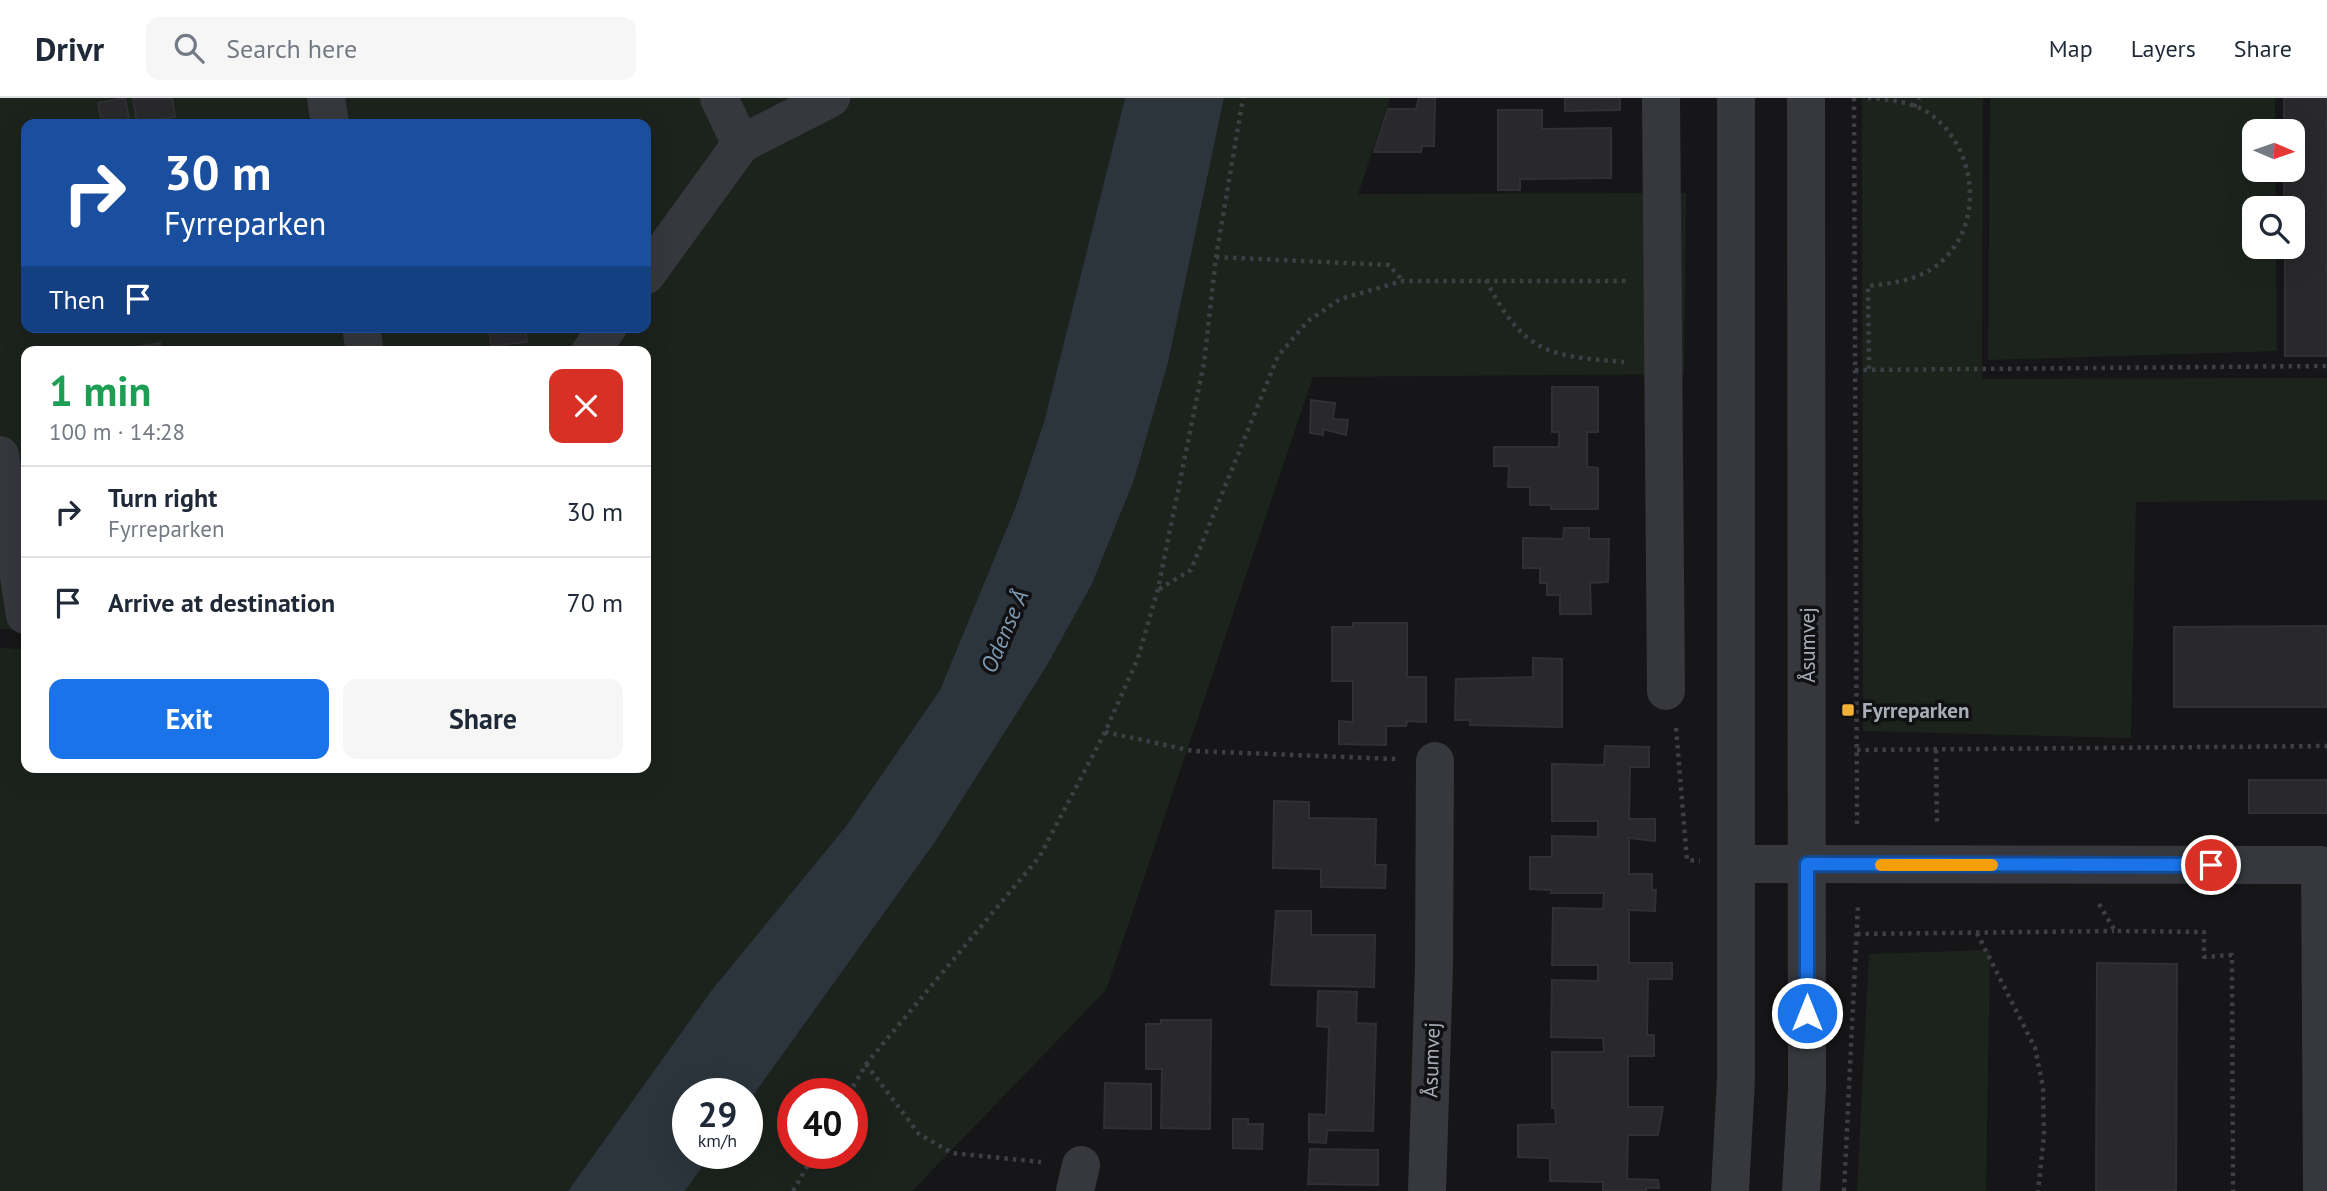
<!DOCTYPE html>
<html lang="en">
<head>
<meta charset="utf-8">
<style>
	:root { --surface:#fff; --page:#f6f6f7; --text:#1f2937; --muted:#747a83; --line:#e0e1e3; --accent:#1a73e8 }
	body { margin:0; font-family:"PT Sans",sans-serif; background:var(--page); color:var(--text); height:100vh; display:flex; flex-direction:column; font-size:26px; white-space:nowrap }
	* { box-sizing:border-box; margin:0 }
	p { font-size:23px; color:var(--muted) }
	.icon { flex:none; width:38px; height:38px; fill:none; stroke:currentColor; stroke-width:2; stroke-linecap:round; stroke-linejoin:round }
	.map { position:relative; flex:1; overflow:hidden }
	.drawer { position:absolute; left:21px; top:248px; width:630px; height:427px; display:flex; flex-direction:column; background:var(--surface); border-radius:14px; box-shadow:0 7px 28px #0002 }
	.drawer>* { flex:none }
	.guide { position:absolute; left:21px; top:21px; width:630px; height:214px; border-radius:14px; box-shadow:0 7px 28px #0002; background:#1a4fa0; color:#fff; overflow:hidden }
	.needle { width:46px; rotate:92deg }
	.fabs { position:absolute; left:2242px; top:21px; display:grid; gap:14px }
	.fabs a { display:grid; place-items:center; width:63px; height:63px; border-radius:14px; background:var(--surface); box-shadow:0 7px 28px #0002; font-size:35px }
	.speed { position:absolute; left:672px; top:980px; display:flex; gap:14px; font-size:35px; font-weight:700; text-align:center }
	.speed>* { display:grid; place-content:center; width:91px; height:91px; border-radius:50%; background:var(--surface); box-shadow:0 7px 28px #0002; line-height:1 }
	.speed small { font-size:18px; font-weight:400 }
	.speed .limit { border:10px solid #d22; background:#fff; color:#111 }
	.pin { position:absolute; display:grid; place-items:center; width:60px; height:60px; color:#fff; margin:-30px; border:4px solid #fff; border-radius:50%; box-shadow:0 2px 7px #0007 }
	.me { position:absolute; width:77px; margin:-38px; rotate:0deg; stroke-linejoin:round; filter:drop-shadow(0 0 5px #0008) }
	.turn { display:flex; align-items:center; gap:24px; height:147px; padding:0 28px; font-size:32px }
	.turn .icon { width:91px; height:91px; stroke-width:2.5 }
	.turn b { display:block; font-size:49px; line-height:60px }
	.then { display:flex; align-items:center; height:66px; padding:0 28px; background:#0003; gap:14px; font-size:26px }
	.round { display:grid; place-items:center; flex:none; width:74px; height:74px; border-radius:14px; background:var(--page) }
	.headline { display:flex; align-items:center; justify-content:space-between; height:119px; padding:0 28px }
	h1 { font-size:42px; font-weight:700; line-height:52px; color:#1e9e55 }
	.action { display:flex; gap:14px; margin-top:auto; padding:14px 28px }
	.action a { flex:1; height:80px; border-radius:14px; background:var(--accent); color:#fff; font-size:28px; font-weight:700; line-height:80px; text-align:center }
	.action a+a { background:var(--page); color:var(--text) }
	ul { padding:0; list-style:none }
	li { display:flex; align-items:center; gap:21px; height:91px; padding:0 28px; border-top:2px solid var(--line) }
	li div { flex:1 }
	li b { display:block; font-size:26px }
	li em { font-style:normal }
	header { display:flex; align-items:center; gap:42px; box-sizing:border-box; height:98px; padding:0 35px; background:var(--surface); border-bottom:2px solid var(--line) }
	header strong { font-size:33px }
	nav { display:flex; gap:38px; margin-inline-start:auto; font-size:24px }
	.search { width:490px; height:63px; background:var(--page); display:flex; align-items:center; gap:18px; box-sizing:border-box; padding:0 24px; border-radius:14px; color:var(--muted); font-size:26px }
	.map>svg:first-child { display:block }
	.green { fill:#1c231d; fill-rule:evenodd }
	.water { fill:#2c353c }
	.building { fill:#29292c; stroke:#303034; stroke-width:2 }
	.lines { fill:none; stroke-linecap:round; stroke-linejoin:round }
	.path { stroke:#3d3f44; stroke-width:4.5; stroke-dasharray:3.5 5; stroke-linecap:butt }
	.minor { stroke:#37383d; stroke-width:38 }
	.route-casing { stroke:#114b97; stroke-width:18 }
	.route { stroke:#1a73e8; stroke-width:12 }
	.slow { stroke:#f59e0b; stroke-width:12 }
	.poi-dot { fill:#f2b134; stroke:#111113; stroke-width:2.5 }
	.labels { text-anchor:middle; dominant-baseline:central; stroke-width:7; stroke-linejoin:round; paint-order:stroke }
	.street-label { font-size:21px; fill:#a8adb8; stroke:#111113 }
	.poi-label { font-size:21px; font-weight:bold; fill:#a8adb8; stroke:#111113; text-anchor:start }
	.water-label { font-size:23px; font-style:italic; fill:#7f9bb3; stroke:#111113 }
</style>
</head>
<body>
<header>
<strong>Drivr</strong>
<div class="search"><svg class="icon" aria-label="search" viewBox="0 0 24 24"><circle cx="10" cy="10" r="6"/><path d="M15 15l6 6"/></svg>Search here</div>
<nav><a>Map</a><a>Layers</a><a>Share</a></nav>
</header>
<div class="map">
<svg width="2327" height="1093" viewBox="0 0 2327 1093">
	<rect width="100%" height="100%" fill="#161618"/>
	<g class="green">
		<path d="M0,0H1125L1044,324L1016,408L940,592L847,727L711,893L568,1093H0V550L26,551V670H646V254H26V532L0,531ZM26,26H646V229H26Z"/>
		<path d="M1224,0H1390L1358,96L1686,95L1684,276L1313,279L1106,892L912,1093H685L712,1055H747V1006L935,744L1046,569L1092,486L1134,382L1168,265ZM793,996H852V1055H793Z"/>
		<polygon points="1862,0 1983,0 1982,281 2327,280 2327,402 2136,404 2131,640 1863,633"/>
		<polygon points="1990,0 2275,0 2275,33 2254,33 2254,72 2275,72 2276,110 2254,110 2254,149 2276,149 2277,253 1988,262"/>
		<polygon points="1990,852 1986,1093 1857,1093 1869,856"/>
	</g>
	<polygon class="water" points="1125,0 1224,0 1168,265 1134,382 1092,486 1046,569 935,744 747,1006 747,996 688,996 688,1055 712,1055 685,1093 568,1093 711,893 847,727 940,592 1016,408 1044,324"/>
	<g class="building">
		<polygon points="125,0 130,26 102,26 98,5"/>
		<polygon points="133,0 172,0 175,19 157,22 158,26 137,26"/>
		<polygon points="1419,0 1435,0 1434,48 1422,48 1421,54 1374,54 1388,11 1416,11"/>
		<polygon points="1565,0 1620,0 1620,12 1565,13"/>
		<polygon points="2284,0 2327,0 2327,258 2285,258 2285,149 2292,149 2292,110 2284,110 2284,72 2292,72 2292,33 2284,33"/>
		<polygon points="1498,12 1542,12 1542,31 1611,30 1611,80 1520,81 1520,92 1498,92"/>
		<polygon points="489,229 525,229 527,244 491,248"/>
		<polygon points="160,245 161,254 108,254"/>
		<polygon points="1552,289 1598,289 1598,334 1587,334 1587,369 1598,370 1598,411 1551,411 1551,407 1530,407 1530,389 1508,389 1509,368 1494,368 1494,349 1559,349 1559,334 1552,334"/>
		<polygon points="1311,302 1335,305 1333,321 1348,322 1346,337 1323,331 1323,337 1310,335"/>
		<polygon points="1564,430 1589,430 1589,441 1609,441 1608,484 1590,485 1591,516 1560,516 1560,497 1547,497 1547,485 1540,485 1540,470 1523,470 1523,440 1563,441"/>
		<polygon points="1353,525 1407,525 1407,579 1426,579 1426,624 1407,623 1406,628 1386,628 1386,647 1339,646 1339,623 1353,624 1353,583 1332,583 1332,529 1353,529"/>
		<polygon points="2327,528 2327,609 2174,609 2174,529"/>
		<polygon points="1533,560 1562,561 1562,629 1470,627 1470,622 1455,622 1456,581 1533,579"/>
		<polygon points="1605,648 1649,649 1649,669 1630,669 1629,721 1655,721 1655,743 1629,740 1629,776 1652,776 1652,792 1656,792 1655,813 1629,812 1629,865 1672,865 1672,881 1648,881 1647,937 1654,937 1654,958 1628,958 1628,1009 1663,1009 1658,1037 1628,1037 1627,1081 1658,1082 1659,1090 1646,1090 1646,1093 1603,1093 1603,1084 1550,1083 1550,1060 1518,1059 1518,1027 1556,1026 1555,1010 1552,1010 1552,954 1604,954 1603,940 1551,939 1552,882 1598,883 1598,867 1552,867 1553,810 1603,811 1604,795 1551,795 1552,792 1530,791 1530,759 1552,759 1552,738 1598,739 1598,723 1552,723 1552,666 1604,667"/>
		<rect x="2249" y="682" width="78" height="33"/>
		<polygon points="1274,703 1309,704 1309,720 1376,721 1375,767 1386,767 1385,790 1321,789 1321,771 1273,770"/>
		<polygon points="1276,813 1311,813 1311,837 1375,837 1374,889 1271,887"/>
		<polygon points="2097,865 2177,866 2176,1093 2096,1093"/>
		<polygon points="1318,893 1357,894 1356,925 1376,926 1373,1033 1327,1032 1326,1045 1309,1044 1309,1016 1326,1017 1329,929 1317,928"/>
		<polygon points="1161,922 1211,922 1210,1031 1161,1030 1162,971 1146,971 1146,926 1161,926"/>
		<polygon points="1105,985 1151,986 1151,1031 1104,1030"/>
		<polygon points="1233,1021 1248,1021 1248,1026 1263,1026 1262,1051 1233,1050"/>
		<polygon points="1310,1051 1378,1052 1378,1087 1308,1086"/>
	</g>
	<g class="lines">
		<g class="path">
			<polyline points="1854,0 1857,727"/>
			<path d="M1868,0C1890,1 1916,4 1934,19C1976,53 1984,123 1943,162C1922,182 1895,185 1868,188L1869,272"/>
			<polyline points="1914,9 1919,0"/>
			<polyline points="1216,159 1389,167 1403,183"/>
			<path d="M1486,182C1523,254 1546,258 1624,264"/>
			<polyline points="1855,272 2327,268"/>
			<polyline points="1159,491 1191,472 1278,258 1308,223 1340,201 1403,183 1626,183"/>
			<polyline points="1676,630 1687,762 1700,763"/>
			<polyline points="1105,634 1193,653 1396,661"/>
			<polyline points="1857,652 2327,648"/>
			<polyline points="1936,652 1937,728"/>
			<polyline points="2099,806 2115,833 2204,834 2204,859 2232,857 2233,1093"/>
			<polyline points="1977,835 2035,950 2043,989 2044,1038 2038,1093"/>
			<polyline points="1857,836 2114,833"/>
			<polyline points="866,966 919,1036 952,1055 1041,1064"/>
			<polyline points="849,996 866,966 1040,758 1105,634 1138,560 1158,491 1204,265 1216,159 1243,0"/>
			<polyline points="793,1093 815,1055"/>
			<polyline points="1844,1093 1858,806"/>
		</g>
		<g class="minor">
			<polyline points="326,0 330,26"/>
			<polyline points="719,0 741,46"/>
			<polyline points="1661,0 1666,593"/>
			<polyline points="646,177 741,46 831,0"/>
			<polyline points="361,229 365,254"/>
			<polyline points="590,254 608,229"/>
			<polyline points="0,357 25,517"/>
			<polyline points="1737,766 2320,767 2322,1093"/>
			<polyline points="1075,1093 1081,1067"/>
			<polyline points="1427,1093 1434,868 1435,663"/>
			<polyline points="1730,1093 1736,981 1736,0"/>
			<polyline points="1801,1093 1807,990 1806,0"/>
		</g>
	</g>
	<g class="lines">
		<g class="route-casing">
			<polyline id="route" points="1807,915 1807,766 2211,767"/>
		</g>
		<use href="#route" class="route"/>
		<polyline class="slow" points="1881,767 1992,767"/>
	</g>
	<rect class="poi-dot" x="1841" y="605" width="14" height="14" rx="3.5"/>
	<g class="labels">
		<g class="street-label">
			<text transform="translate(1807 547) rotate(-90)">Åsumvej</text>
			<text transform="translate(1431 962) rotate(-88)">Åsumvej</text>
		</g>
		<g class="poi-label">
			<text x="1862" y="612">Fyrreparken</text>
		</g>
		<g class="water-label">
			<text transform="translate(1004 533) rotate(-67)">Odense Å</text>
		</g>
	</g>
</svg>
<div class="fabs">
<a><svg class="needle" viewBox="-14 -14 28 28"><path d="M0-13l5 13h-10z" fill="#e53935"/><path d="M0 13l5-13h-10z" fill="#747a83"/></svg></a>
<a><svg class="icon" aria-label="search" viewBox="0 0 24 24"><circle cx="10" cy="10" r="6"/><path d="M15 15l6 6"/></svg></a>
</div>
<div class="speed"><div>29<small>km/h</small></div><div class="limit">40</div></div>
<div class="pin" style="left:2211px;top:767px;background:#d93025"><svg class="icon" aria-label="arrive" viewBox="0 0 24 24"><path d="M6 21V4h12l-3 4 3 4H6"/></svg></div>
<svg class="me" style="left:1807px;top:915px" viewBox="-20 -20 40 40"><circle r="17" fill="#1a73e8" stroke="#fff" stroke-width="3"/><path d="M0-11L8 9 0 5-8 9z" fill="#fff"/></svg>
<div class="guide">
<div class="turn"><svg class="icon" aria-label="right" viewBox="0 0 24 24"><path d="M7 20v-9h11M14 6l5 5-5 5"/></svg><div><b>30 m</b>Fyrreparken</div></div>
<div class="then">Then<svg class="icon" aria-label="arrive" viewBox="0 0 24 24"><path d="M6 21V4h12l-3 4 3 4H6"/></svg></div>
</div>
<section class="drawer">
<div class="headline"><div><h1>1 min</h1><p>100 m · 14:28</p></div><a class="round" style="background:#d93025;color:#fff"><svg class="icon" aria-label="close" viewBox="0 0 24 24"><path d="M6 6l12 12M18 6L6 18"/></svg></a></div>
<ul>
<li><svg class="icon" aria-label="right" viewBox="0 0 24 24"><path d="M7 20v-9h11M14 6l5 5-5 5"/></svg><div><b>Turn right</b><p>Fyrreparken</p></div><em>30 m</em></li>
<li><svg class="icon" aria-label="arrive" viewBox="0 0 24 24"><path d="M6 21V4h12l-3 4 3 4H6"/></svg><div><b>Arrive at destination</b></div><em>70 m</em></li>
</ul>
<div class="action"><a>Exit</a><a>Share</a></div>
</section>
</div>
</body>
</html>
